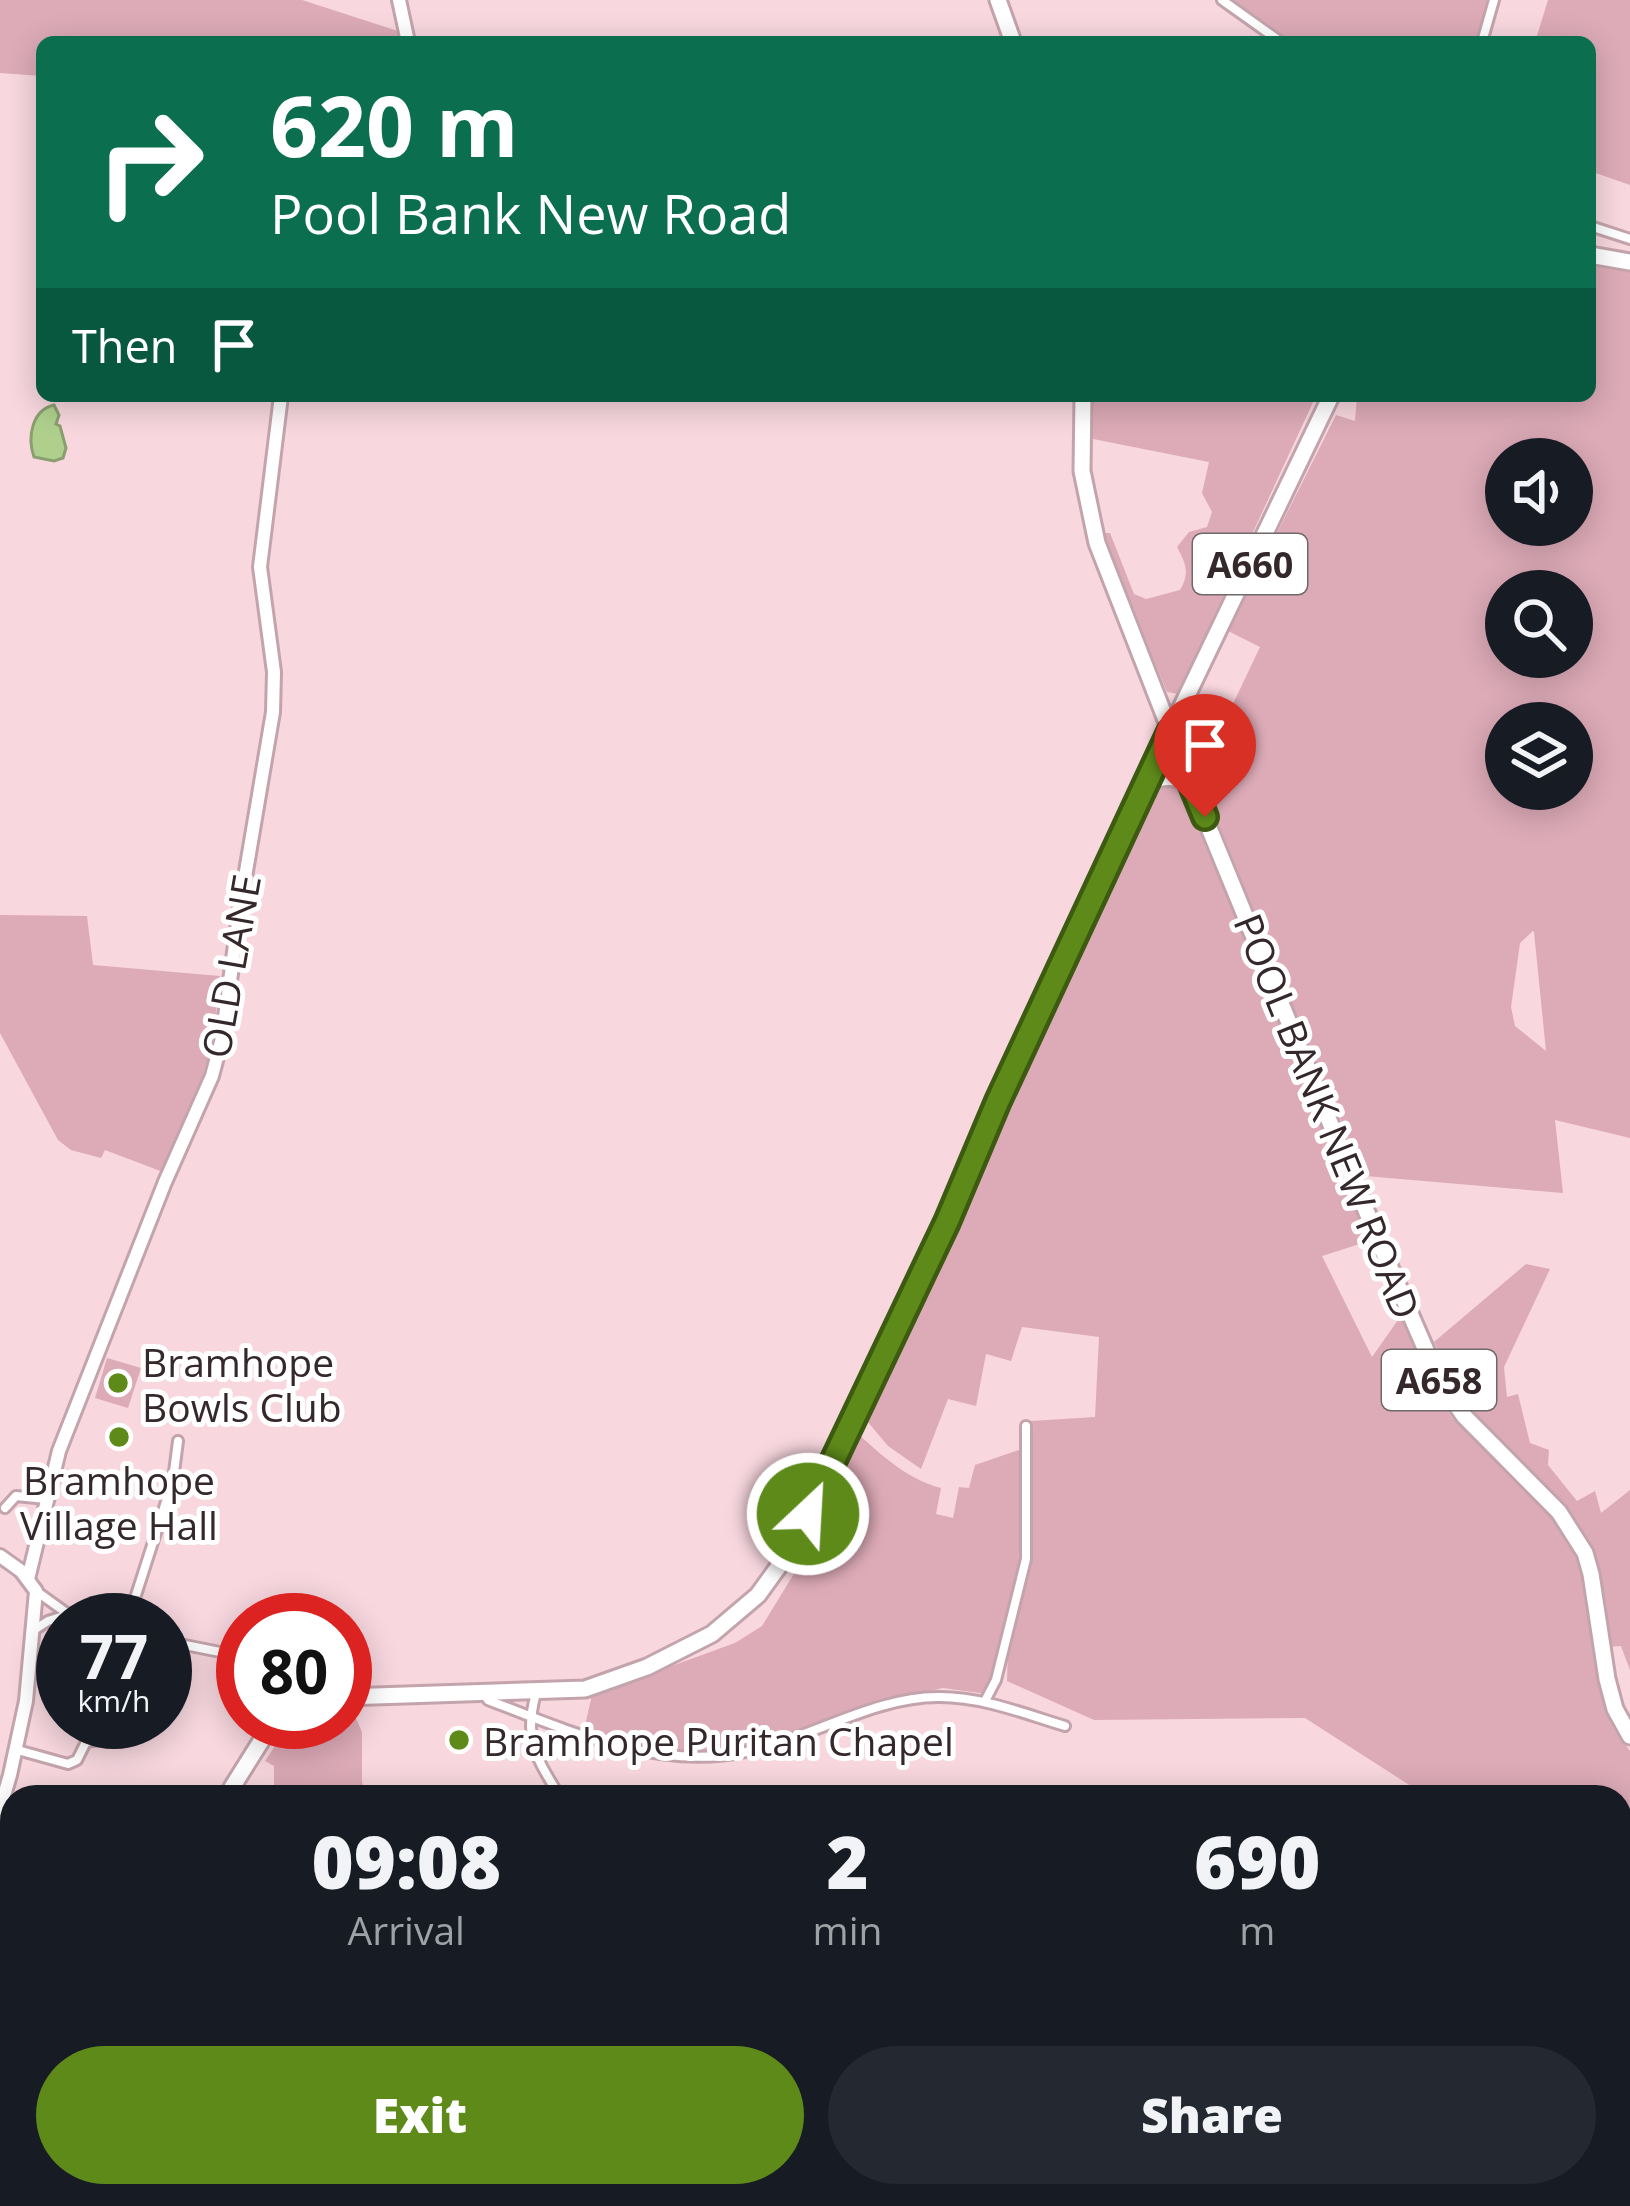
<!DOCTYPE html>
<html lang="en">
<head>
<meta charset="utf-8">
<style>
	:root { --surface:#171b24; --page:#242831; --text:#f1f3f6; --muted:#9ea1a6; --accent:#5e8a1a }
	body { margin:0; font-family:"Open Sans",sans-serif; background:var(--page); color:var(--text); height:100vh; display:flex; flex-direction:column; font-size:45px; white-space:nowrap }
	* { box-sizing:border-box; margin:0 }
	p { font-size:39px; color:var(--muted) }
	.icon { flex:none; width:66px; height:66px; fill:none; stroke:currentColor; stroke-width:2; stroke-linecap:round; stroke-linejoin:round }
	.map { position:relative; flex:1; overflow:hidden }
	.details { position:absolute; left:0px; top:1785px; width:1632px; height:423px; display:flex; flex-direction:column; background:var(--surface); border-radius:36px 36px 0 0; box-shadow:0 6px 30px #0003 }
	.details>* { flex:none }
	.guide { position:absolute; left:36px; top:36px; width:1560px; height:366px; border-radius:18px; box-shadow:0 6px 30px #0003; background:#0b6e4f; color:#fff; overflow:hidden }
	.tools { position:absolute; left:1485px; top:438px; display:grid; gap:24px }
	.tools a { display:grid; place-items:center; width:108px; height:108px; border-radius:50%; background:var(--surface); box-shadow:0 6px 30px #0003; font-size:60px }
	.speed { position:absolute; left:36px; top:1593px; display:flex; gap:24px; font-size:60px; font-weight:700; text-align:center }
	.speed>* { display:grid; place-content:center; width:156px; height:156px; border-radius:50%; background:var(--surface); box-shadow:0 6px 30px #0003; line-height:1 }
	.speed small { font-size:30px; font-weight:400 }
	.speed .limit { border:18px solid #d22; background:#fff; color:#111 }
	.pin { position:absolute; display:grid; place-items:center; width:102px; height:102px; color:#fff; margin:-123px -51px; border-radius:50% 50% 50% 0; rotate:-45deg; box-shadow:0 0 12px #0007 }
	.pin .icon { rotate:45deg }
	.me { position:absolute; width:132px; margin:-66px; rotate:25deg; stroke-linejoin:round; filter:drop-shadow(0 0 9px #0008) }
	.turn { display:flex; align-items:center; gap:42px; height:252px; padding:0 36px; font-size:54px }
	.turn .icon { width:156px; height:156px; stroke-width:2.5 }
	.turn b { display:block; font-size:84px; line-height:102px }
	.then { display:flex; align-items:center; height:114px; padding:0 36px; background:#0003; gap:24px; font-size:45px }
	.eta { display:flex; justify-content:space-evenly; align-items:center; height:204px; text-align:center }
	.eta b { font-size:72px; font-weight:800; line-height:84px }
	.action { display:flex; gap:24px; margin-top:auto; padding:24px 36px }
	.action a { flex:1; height:138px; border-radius:72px; background:var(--accent); color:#fff; font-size:48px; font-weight:800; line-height:138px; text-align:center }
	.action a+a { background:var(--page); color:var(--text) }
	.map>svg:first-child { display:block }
	.green { fill:#ddabb8; fill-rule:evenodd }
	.water { fill:#afd08d; stroke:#8a9e70; stroke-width:3 }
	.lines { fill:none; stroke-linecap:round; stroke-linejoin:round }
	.street-casing { stroke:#c4a4ac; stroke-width:14 }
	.secondary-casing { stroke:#c4a4ac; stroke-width:18 }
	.highway-casing { stroke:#c4a4ac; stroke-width:21 }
	.street { stroke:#fff; stroke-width:8 }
	.secondary { stroke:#fff; stroke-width:12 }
	.highway { stroke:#fff; stroke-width:15 }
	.route-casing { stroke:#3d5a11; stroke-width:30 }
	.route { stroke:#5e8a1a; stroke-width:21 }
	.poi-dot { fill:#5e8a1a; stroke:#fff; stroke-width:4.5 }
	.labels { text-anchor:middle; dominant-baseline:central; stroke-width:10; stroke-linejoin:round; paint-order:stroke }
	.shield { fill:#fff; stroke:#71686b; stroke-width:3 }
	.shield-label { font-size:36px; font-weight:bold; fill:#34282b }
	.street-label { font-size:39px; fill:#34282b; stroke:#fff }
	.poi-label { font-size:39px; fill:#34282b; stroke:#fff; text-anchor:start }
</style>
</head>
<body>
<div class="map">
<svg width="1630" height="2206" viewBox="0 0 1630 2206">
	<rect width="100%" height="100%" fill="#f8d7df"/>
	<g class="green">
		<polygon points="0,0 302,0 401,32 403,42 42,42 42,76 0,73"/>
		<polygon points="1229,0 1487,0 1476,42 1288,42"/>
		<polygon points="1548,0 1630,0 1630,185 1590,171 1590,42 1535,42"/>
		<path d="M1590,259L1630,269V1138L1555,1120L1563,1193L1365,1176L1302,1031L1204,788L1221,783L1233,759L1229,756L1241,732L1229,726L1237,708L1232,706L1260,647L1228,631L1336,415L1355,421L1357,396H1590ZM1506,459H1572V525H1506ZM1506,591H1572V657H1506ZM1506,723H1572V789H1506ZM1533,931L1534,932L1546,1051L1515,1026L1511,1007L1520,943Z"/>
		<path d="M1090,396H1316L1178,694L1167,692L1100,533H1110L1134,594L1146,599L1180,590C1190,573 1186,564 1177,547L1189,532L1207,527L1212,512L1202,493L1209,462L1088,438Z"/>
		<polygon points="1172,785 1183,791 1274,1005 1369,1241 1322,1256 1372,1357 1400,1317 1440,1400 1453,1419 1542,1503 1566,1534 1584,1579 1595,1665 1613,1727 1630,1751 1630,1830 1620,1828 1620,1797 1428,1797 1305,1718 1094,1720 1007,1681 1008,1646 1029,1574 1031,1421 1095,1417 1099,1337 1022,1327 1011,1361 986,1354 976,1406 948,1399 921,1469 888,1446 867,1421 950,1237 999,1115 1150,796 1162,786"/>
		<polygon points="0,915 87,916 93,965 220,976 213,1041 202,1078 163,1172 105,1150 101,1158 71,1150 58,1140 0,1033"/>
		<polygon points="1526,1264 1550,1269 1504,1367 1507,1397 1518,1394 1530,1443 1549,1450 1548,1465 1577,1501 1595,1491 1601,1513 1630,1490 1630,1670 1621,1646 1608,1647 1592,1554 1472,1418 1434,1342"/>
		<polygon points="107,1358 141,1368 128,1408 95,1398"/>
		<path d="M858,1434C884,1457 907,1479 941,1488L936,1514L953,1518L959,1487L969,1488L975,1465L1019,1450L1023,1525L1021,1567L987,1694L943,1688L911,1695L821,1721L752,1749L716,1753L663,1752L584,1730L592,1695L735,1643L762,1626L795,1572Z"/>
		<polygon points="351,1707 362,1732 362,1781 365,1797 274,1797 274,1766 265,1761 291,1722 345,1722 345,1708"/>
		<polygon points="1620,1858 1630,1874 1630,2064 1620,2060"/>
	</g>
	<path class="water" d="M54,405L59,415L56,424L60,426L66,448L63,458L54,461L34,457C27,437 32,410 54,405Z"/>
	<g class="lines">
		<g class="street-casing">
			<g id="street">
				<polyline points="1222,0 1281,42"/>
				<polyline points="1482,42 1494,0"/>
				<polyline points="1590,226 1630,239"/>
				<polyline points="5,1508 16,1496 46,1499"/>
				<polyline points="36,1591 68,1614 84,1620"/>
				<polyline points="128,1620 173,1480 178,1441"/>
				<polyline points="34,1630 48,1621 67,1615"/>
				<polyline points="165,1641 225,1653 243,1665"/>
				<path d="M536,1693C523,1740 536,1757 560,1797"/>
				<path d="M484,1694L488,1700C568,1731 658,1771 746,1752C810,1739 875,1696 940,1697C983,1697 1025,1714 1065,1726"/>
				<polyline points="985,1701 996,1680 1026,1559 1026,1426"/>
				<polyline points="14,1749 68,1764 77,1760 86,1742 122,1737"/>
				<polyline points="109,2206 123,2196"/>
				<polyline points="203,2206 209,2196"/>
				<polyline points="579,2206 582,2196"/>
			</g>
		</g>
		<g class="secondary-casing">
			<g id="secondary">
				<polyline points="399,0 408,42"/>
				<polyline points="0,1556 21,1571 36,1591 26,1701 10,1775 0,1809"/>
				<polyline points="28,1579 59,1451 165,1182 212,1076 222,1038 242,895 273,712 274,672 260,567 281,396"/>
			</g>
		</g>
		<g class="highway-casing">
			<g id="highway">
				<polyline points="998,0 1013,42"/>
				<polyline points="1590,255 1630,262"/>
				<polyline points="1083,396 1082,471 1097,543 1191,784 1379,1242 1438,1378 1464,1416 1559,1512 1585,1553 1591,1574 1607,1679 1615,1709 1630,1736"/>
				<path d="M1145,783C1163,776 1174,775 1191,784"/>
				<polyline points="345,1697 585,1689 647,1667 712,1634 758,1595 794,1545 947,1221 998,1101 1091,907 1145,783 1331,396"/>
				<polyline points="226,1797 268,1730 276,1722"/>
				<polyline points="0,2142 12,2125"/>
			</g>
		</g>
		<use href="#street" class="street"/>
		<use href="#secondary" class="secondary"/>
		<use href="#highway" class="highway"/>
	</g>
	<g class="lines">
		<g class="route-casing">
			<polyline id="route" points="808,1514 947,1222 998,1101 1170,732 1205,817"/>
		</g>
		<use href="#route" class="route"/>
	</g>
	<g class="poi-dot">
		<circle cx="118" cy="1383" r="12"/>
		<circle cx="119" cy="1437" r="12"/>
		<circle cx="459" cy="1740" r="12"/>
	</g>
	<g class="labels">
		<g class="shield">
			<rect x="1193" y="534" width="114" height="60" rx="9"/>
			<rect x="1382" y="1350" width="114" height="60" rx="9"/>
		</g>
		<g class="shield-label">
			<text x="1250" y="564">A660</text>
			<text x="1439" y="1380">A658</text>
		</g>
		<g class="street-label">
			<text transform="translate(230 966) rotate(-80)">OLD LANE</text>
			<text transform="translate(1328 1116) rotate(68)">POOL BANK NEW ROAD</text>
		</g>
		<g class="poi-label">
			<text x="142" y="1361">Bramhope<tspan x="142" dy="45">Bowls Club</tspan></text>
			<text x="119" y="1479" text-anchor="middle">Bramhope<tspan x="119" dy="45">Village Hall</tspan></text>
			<text x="483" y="1740">Bramhope Puritan Chapel</text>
		</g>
	</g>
</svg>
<div class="tools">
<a><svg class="icon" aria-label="sound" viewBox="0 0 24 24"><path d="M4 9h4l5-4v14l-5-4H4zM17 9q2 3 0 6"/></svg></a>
<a><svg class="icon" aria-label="search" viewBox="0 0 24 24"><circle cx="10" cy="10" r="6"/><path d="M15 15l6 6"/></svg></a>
<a><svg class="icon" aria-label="layers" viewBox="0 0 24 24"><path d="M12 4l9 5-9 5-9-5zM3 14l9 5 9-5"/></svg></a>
</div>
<div class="speed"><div>77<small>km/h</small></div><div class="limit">80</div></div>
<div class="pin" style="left:1205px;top:817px;background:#d93025"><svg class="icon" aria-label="arrive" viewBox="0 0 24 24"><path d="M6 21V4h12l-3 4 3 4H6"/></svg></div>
<svg class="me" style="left:808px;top:1514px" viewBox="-20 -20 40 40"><circle r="17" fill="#5e8a1a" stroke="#fff" stroke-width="3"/><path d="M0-11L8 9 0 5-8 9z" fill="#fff"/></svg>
<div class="guide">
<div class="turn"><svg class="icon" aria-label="right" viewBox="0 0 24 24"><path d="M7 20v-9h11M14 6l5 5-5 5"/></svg><div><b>620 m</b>Pool Bank New Road</div></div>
<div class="then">Then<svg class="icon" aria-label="arrive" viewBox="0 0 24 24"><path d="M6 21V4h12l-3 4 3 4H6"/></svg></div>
</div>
<section class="details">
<div class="eta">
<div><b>09:08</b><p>Arrival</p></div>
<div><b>2</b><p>min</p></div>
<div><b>690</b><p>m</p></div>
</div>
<div class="action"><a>Exit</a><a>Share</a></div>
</section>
</div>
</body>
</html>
